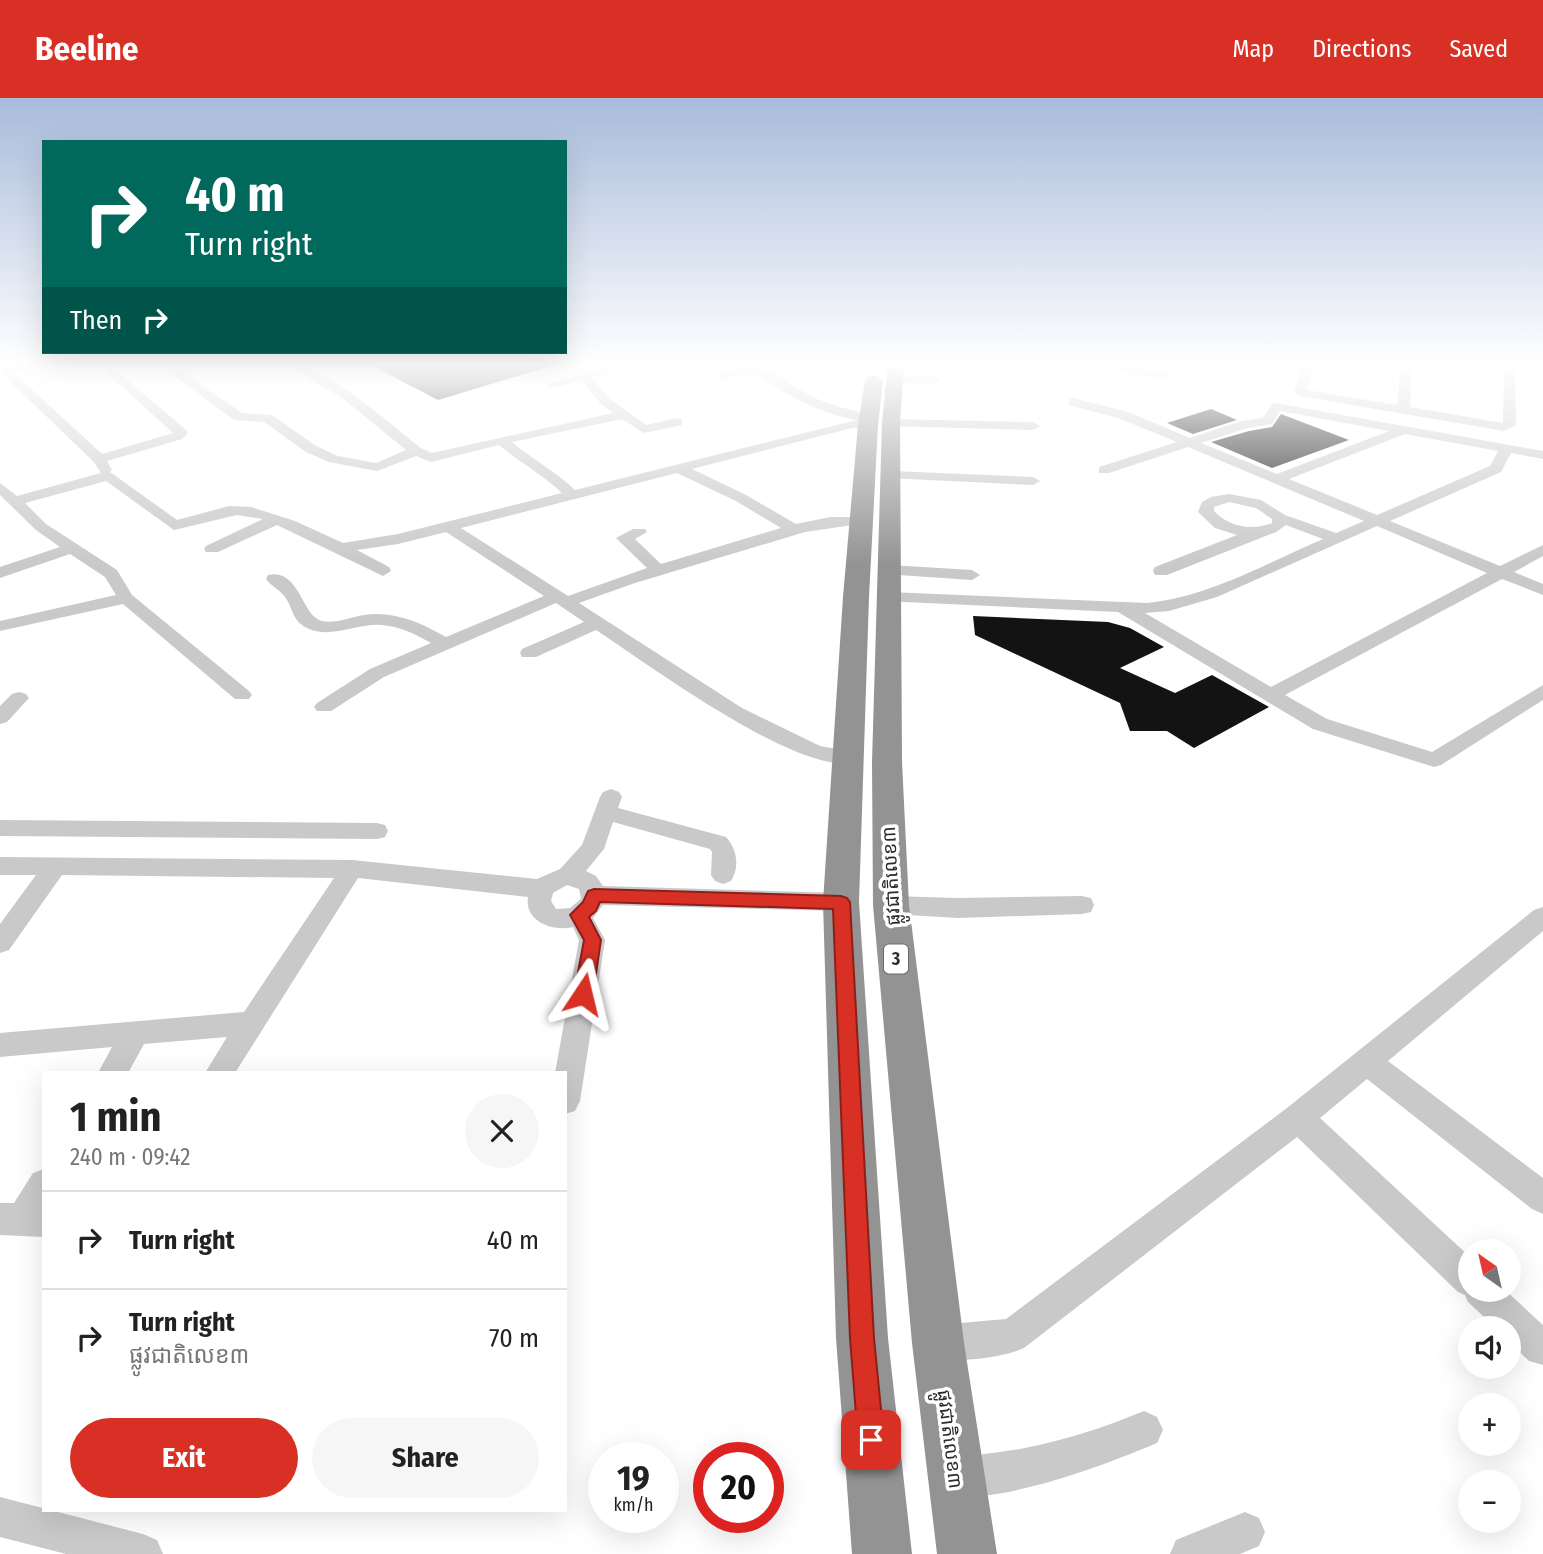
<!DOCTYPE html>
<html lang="en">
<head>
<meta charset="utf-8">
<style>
	:root { --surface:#fff; --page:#f6f6f6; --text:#222; --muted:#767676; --line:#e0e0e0; --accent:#d93025 }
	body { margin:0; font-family:"Fira Sans Condensed","Noto Sans Khmer",sans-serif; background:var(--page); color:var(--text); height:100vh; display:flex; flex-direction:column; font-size:26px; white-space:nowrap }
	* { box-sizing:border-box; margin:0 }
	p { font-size:23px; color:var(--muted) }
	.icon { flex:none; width:38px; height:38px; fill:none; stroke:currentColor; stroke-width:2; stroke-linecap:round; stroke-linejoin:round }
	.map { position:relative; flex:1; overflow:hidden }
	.panel { position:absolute; left:42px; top:973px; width:525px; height:441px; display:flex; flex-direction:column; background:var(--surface); border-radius:0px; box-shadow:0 7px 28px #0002 }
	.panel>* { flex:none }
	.top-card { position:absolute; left:42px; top:42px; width:525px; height:214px; border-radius:0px; box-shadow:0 7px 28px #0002; background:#00695c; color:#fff; overflow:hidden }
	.needle { width:46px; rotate:326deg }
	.controls { position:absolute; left:1458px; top:1141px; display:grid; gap:14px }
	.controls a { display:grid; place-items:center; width:63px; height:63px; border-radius:50%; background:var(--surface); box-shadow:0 7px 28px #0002; font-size:35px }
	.speed { position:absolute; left:588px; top:1344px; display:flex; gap:14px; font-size:35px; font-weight:700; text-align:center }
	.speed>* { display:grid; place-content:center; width:91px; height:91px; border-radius:50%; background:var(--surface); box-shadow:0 7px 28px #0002; line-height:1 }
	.speed small { font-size:18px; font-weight:400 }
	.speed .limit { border:10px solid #d22; background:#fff; color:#111 }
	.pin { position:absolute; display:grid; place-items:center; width:60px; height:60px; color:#fff; margin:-30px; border-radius:14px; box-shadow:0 4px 10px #0006 }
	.me { position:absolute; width:77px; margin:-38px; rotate:10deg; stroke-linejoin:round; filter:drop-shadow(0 0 5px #0008) }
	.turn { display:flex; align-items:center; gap:24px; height:147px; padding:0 28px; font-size:32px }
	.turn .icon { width:91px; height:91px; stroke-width:2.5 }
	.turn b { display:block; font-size:49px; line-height:60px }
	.then { display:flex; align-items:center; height:66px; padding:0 28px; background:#0003; gap:14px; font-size:26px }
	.round { display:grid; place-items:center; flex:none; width:74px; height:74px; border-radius:37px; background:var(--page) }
	.headline { display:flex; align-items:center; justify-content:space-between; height:119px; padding:0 28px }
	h1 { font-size:42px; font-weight:700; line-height:52px }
	.primary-button { display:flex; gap:14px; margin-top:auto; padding:14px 28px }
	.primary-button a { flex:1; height:80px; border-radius:42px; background:var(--accent); color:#fff; font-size:28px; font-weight:700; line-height:80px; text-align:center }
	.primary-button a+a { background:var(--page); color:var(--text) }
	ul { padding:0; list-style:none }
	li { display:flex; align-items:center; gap:21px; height:98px; padding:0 28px; border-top:2px solid var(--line) }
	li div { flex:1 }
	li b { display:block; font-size:26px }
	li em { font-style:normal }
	header { display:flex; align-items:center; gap:42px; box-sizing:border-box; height:98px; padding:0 35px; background:var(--accent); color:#fff }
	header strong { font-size:33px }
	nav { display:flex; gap:38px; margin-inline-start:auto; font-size:24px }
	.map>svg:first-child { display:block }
	.building { fill:#131313 }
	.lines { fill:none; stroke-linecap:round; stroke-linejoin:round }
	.minor { fill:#c9c9c9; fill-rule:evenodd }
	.highway { fill:#939393; fill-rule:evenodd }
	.route { fill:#d93025; stroke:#8d1f18; stroke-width:2 }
	.labels { text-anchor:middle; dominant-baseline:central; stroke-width:7; stroke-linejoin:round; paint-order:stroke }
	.shield { fill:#fff; stroke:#6b6b6b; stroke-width:2 }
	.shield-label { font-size:18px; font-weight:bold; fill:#2c2c2c }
	.street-label { font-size:19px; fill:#2c2c2c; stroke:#fff }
</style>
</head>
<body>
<header>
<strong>Beeline</strong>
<nav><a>Map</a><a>Directions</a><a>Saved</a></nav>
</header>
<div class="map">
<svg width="1543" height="1456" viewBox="0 0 1543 1456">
	<rect width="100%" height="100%" fill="#fff"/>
	<g class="building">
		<polygon points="365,264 550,264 551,268 438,302"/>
		<polygon points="1211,311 1237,322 1193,336 1167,325"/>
		<polygon points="1281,316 1349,342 1272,370 1211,344 1249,333 1272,329"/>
		<polygon points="973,518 1108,524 1130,530 1164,549 1120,570 1175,595 1212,577 1269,609 1194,650 1167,633 1130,633 1120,605 975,537"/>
	</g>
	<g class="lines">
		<g class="minor">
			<path d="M32,264H53L14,275L102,356L173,335L95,264H106L186,332L188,335L182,341L107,363L112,372L110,374L177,422L229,408L251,409L295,423L343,445L398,436L562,395C542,376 520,365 499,347L431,364L416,358L377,373L329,364L306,354L264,324L234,322L156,264H168L242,315L272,317L316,348L338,358L376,365L406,352L341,299L281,264C322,264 388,324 421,350L432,355L613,315L602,307L581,282L553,290L547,286L622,264H638L637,266L591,279L610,301L646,327L677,320L682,321V327L644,335L622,321L512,344C533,362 554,372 575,392L857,322C819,316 785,296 754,274L721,281L715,277L747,268L744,264C764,264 792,289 813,299C832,308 851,312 872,317L873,320L869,323L875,327L873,330H852L692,371L746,397L796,426L830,419H866L869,422L866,425L805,434L635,485L579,505L742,610L820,648L854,654L858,659L854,664C800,679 645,564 596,532L536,559H522L520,555L522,551L584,524L556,505L384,579L331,613H317L314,609L317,605L370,571L431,545C415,536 399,528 381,527C356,525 325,544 302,527C292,520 292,508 285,499C280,492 271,488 266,481L268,477C300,470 301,518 322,523C336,526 351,519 364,517C393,512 422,525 446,539L544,498L446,434L398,446L357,452L389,469L391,473L383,478L277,427L218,454H206L204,451L206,448L263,421L237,417L174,432L106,383L25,405L46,426L117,472L132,497L249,593L252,597L249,601H235L123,506L0,533V523L116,497L105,479L70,456L0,480V469L60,449L36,432L0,397V385L17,398L101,375L93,363L1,275L8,269ZM677,375L736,403L781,430L661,466L635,441L647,434L645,431H633L616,440L647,470L568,498L461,430Z"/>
			<polygon points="1079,264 1103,264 1163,273 1169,277 1163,281 1085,267"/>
			<polygon points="1203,264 1240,264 1223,269"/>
			<polygon points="1302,264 1314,264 1307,292 1397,307 1401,264 1412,264 1410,309 1503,325 1504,264 1515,264 1516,327 1504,333 1299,298 1294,293"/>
			<polygon points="1533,264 1543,264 1543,274 1539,273"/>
			<polygon points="895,277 934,278 940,282 934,286 891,284 891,278"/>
			<path d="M1073,300L1128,314L1190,340L1241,323L1263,320L1272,306L1276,305L1543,353V361L1511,355L1501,374L1390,423L1500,468L1543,447V458L1514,474L1543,486V497L1502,481L1285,597L1327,621L1432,654L1543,587V602L1441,667L1434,669L1313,631L1118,514L883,503L880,499L883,495L889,494L1147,505C1208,499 1267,465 1323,441L1286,427L1276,434L1167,477H1155L1153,473L1155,469L1237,437L1215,430L1198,414L1202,404L1211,399L1229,396L1261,402L1285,417L1336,435L1364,423L1188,349L1109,375H1099V369L1177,344L1118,320L1069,307V301ZM1280,313L1389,333L1277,376L1201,345L1248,330L1272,326ZM1405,336L1498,353L1490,368L1377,417L1289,381ZM1229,404L1256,410L1272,421V425C1252,433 1229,429 1214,413V409ZM1377,428L1487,475L1271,589L1145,515L1169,513L1217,499Z"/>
			<polygon points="891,321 1033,324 1040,328 1033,332 886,328 885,325"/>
			<polygon points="891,373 1033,379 1040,383 1033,387 886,380 886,374"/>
			<polygon points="890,467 972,472 980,477 972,482 884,476 882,472"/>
			<polygon points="19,594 26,596 29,600 7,624 0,626 0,608 12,596"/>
			<path d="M611,691L619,694L622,699L618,710L726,739C737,751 740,769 731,783L723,786L715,783L711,777L712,754L710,751L613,724L604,751L586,773L596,778L603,788L841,795L850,797L853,804L850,811L841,813L603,807L593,820L605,842L580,1003L575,1013L565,1016V975H555L579,842L573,829C552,834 524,823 528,799L358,780L235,975H205L227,939L144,946L128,975H98L112,949L0,959V935L244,914L334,780L62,777L9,852L0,855V826L36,777H0V759L352,762L537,781L560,771L582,747L600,699L603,694ZM567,787L579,791L581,801L570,810L556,811L551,803L553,795Z"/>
			<polygon points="0,722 377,725 385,727 388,733 385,739 377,741 0,738"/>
			<polygon points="891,798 958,800 1082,798 1091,800 1094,807 1091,814 1082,816 958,820 891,816 882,814 879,807 882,800"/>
			<path d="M1543,809V833L1388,963L1543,1080V1116L1532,1111L1367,981L1320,1020L1470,1159V1192H1505L1543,1227V1267L1529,1263L1508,1243V1230H1496L1468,1204L1465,1197L1458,1194L1297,1039L1024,1250C1002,1260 947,1267 926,1257L920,1245L926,1233L938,1227L1006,1221L1287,1010L1534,812Z"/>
			<polygon points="44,1071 44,1139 0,1137 0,1105 14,1105 33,1075"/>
			<path d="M1144,1313L1157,1319L1163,1332L1157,1345C1110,1365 987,1413 940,1394L935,1380L940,1366C966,1356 997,1356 1025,1350C1066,1342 1105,1329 1144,1313Z"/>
			<polygon points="0,1399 143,1436 157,1442 163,1456 66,1456 0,1439"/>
			<polygon points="1245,1414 1259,1420 1265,1434 1259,1448 1240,1456 1170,1456 1176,1442"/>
		</g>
		<g class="highway">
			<polygon points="888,264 904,264 900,325 902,664 909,807 964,1245 997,1456 937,1456 912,1245 873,807 872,664 882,325"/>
			<polygon points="874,277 883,282 878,327 869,499 859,804 888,1240 912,1456 852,1456 836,1240 823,804 843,499 858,327 865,282"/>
		</g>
	</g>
	<linearGradient id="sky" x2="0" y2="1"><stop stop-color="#a8bbdb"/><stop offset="0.57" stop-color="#fff"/><stop offset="1" stop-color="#fff" stop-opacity="0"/></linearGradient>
	<rect width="1543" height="467" fill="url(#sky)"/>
	<polygon class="route" points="594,791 841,798 847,800 850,804 874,1240 884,1342 881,1351 871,1355 862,1351 858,1342 850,1240 833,811 600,804 596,813 589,819 601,842 593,896 590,901 583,904 577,901 574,896 584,842 570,817 583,804 588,793"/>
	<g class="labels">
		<rect class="shield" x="884" y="846.5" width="24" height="29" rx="5"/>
		<g class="shield-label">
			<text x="896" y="861">3</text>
		</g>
		<g class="street-label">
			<text transform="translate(891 778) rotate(-93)">ផ្លូវជាតិលេខ៣</text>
			<text transform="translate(950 1341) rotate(83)">ផ្លូវជាតិលេខ៣</text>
		</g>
	</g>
</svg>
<div class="controls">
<a><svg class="needle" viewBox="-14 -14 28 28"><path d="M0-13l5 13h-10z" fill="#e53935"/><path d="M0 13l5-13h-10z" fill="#767676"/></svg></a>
<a><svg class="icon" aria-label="sound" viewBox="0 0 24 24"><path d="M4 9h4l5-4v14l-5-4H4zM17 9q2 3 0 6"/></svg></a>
<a>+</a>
<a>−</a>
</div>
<div class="speed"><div>19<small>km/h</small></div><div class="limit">20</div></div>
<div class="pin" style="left:871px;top:1342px;background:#d93025"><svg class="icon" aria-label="arrive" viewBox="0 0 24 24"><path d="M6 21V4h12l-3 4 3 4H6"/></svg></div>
<svg class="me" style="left:583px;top:896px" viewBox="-20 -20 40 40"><path d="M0-17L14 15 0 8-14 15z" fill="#d93025" stroke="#fff" stroke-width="4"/></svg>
<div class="top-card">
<div class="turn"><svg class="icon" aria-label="right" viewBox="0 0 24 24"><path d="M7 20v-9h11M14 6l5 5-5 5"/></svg><div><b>40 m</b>Turn right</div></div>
<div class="then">Then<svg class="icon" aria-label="right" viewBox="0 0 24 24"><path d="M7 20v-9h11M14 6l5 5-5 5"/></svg></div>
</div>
<section class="panel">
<div class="headline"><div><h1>1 min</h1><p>240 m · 09:42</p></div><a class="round"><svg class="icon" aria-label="close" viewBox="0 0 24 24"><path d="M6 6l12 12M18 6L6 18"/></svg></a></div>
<ul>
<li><svg class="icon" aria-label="right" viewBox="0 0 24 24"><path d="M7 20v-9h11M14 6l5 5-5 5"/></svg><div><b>Turn right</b></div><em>40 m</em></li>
<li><svg class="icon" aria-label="right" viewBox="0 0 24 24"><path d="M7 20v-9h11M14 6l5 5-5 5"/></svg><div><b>Turn right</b><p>ផ្លូវជាតិលេខ៣</p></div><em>70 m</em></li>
</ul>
<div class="primary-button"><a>Exit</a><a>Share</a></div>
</section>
</div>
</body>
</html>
